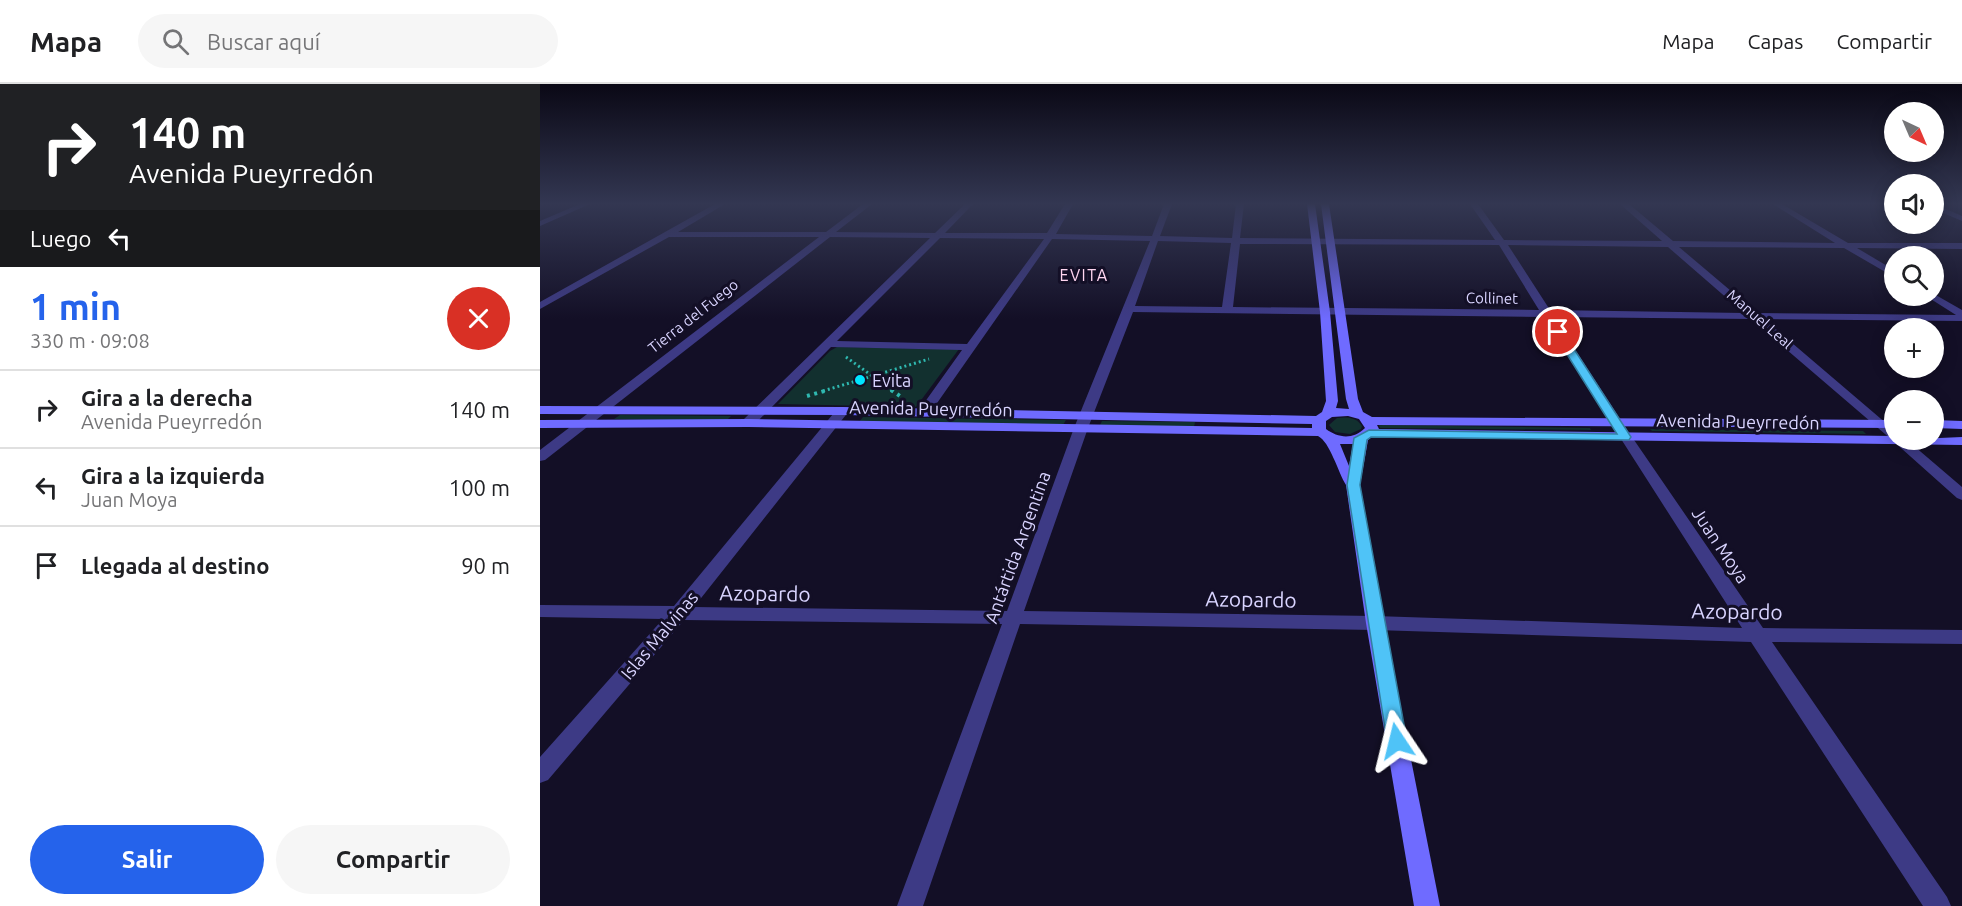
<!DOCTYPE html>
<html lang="es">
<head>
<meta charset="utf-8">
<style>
	:root { --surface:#fff; --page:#f6f6f6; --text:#202124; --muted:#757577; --line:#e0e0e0; --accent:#2563eb }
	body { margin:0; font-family:Ubuntu,sans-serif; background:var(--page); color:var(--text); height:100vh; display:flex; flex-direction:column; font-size:22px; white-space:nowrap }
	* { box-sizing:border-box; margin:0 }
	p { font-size:20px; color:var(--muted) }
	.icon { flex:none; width:33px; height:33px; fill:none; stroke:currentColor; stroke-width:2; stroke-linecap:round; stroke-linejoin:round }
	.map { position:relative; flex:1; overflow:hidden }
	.panel { display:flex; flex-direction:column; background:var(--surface); width:540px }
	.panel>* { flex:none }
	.guide { background:#202124; color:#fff; overflow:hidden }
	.needle { width:39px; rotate:136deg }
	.tools { position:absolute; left:1344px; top:18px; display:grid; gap:12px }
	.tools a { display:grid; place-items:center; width:60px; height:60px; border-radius:50%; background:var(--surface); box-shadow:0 3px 15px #0003; font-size:30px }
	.pin { position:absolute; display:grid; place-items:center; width:51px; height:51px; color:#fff; margin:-26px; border:3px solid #fff; border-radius:50%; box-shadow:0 2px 6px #0007 }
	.me { position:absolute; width:66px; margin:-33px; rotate:350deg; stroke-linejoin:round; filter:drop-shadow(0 0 4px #0008) }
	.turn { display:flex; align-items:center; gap:21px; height:126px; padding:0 30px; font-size:27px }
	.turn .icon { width:78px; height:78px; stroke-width:2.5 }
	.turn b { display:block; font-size:42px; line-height:51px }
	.then { display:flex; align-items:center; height:57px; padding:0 30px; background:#0003; gap:12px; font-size:22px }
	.round { display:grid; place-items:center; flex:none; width:63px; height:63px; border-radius:32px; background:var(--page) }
	.headline { display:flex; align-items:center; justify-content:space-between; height:102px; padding:0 30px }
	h1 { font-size:36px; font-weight:700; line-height:45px; color:var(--accent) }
	.action { display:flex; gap:12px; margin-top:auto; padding:12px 30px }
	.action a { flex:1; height:69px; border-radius:36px; background:var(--accent); color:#fff; font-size:24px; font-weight:700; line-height:69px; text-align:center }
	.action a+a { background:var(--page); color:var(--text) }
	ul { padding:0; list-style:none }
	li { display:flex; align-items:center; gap:18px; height:78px; padding:0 30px; border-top:2px solid var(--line) }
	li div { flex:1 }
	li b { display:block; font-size:22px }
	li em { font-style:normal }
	header { display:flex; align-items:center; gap:36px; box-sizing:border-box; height:84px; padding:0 30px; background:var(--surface); border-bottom:2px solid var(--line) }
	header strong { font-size:28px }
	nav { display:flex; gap:33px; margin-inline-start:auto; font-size:21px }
	.search { width:420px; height:54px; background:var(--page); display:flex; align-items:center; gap:15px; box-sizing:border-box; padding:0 21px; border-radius:33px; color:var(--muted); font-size:22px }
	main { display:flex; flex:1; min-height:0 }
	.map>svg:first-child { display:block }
	.green { fill:#12302f }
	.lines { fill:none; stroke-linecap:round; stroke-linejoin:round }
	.path-far1 { stroke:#2fb8b0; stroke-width:3; stroke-dasharray:2 3; stroke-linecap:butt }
	.path { stroke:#2fb8b0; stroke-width:4; stroke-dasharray:3 4.5; stroke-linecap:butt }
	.minor { fill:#3d3a85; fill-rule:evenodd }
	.secondary { fill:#6f6bff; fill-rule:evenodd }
	.route { fill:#4fc3f7; stroke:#337fa1; stroke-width:1.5 }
	.poi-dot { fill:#00e5ff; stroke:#130f26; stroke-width:2 }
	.labels { text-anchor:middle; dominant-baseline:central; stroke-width:6; stroke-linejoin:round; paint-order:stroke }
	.far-street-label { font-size:15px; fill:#d9d4ff; stroke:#130f26 }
	.far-neighbourhood-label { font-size:16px; letter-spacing:1.5px; fill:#ffd6f0; stroke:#130f26 }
	.poi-label { font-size:18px; fill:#d9d4ff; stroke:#130f26; text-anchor:start }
	.street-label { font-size:18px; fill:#d9d4ff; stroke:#130f26 }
	.near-street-label { font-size:21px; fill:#d9d4ff; stroke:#130f26 }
</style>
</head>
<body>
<header>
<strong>Mapa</strong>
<div class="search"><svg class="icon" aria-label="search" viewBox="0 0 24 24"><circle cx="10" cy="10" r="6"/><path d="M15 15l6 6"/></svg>Buscar aquí</div>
<nav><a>Mapa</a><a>Capas</a><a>Compartir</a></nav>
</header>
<main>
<section class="panel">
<div class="guide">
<div class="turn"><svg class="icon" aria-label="right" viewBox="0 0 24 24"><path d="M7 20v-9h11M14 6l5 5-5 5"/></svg><div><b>140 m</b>Avenida Pueyrredón</div></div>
<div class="then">Luego<svg class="icon" aria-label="left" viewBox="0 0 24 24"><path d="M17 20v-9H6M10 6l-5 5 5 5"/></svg></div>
</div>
<div class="headline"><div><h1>1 min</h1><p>330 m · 09:08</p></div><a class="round" style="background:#d93025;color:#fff"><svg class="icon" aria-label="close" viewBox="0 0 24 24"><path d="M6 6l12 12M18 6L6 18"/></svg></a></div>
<ul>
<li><svg class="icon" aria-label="right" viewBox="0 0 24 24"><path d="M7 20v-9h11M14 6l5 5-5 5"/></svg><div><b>Gira a la derecha</b><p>Avenida Pueyrredón</p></div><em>140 m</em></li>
<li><svg class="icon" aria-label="left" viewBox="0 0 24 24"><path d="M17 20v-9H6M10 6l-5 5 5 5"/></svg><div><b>Gira a la izquierda</b><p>Juan Moya</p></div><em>100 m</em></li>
<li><svg class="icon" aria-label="arrive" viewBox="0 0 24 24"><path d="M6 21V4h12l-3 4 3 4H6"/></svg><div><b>Llegada al destino</b></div><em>90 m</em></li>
</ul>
<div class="action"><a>Salir</a><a>Compartir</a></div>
</section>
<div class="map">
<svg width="1422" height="822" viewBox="0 0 1422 822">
	<rect width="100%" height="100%" fill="#130f26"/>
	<g class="green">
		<polygon points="297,263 419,265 376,323 238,320 290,267"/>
		<polygon points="80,331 191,332 186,337 74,335"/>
		<polygon points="323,333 526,336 523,341 319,338"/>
		<path d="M797,334C807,333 816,333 822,342L821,345L810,350L795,348L789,341Z"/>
		<polygon points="562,337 655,338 654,343 560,341"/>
		<polygon points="839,341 1050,344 1051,346 840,344"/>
		<polygon points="1110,345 1323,347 1326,350 1112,347"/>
	</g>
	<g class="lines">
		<g class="path-far1">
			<polyline points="306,273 353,307"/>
			<polyline points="283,307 389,275"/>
		</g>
		<g class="path">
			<polyline points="351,306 363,314"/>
			<polyline points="267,312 288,306"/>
		</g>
		<g class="minor">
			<polygon points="40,120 50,120 0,142 0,137"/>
			<path d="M175,120H185L138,148H286L323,120H332L296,148L395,149L425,120H433L405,149H507L525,120H533L516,150L612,152L624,120H632L620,152L692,154L696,120H704L700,154L955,156L930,120H938L964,156L1122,157L1080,120H1089L1133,157L1295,159L1233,120H1242L1308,159H1422V165L1317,164L1354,186V193L1304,164L1139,163L1217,229L1416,231L1386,212L1394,210L1422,226V237L1224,235L1354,346V356H1367L1422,403V416L1417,414L1352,356L1211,235L1014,233L1092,353L1223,544L1422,546V560L1232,558L1407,813L1411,822H1383L1211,558L835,546L480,540L383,822H357L462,540L144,536L8,696L0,699V673L123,535L0,533V521L134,522L298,324H308L309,327L154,523L467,527L534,344L610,157L512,155L388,332L383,333L377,329L422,266L291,263L213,342H203L201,339L203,336L390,154L290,153L5,376L0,377V366L279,153H129L0,225V218ZM400,154L504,155L427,260L297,257ZM618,157L691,159L682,223L595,222ZM700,160L959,161L999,226L693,223ZM968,161L1128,163L1204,229L1010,226ZM593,228L1003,233L1202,544L835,532L484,527L548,344Z"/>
			<polygon points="1394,120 1422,132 1422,137 1394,125"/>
		</g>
		<g class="secondary">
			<path d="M767,120H775L790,228L798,317L796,324L809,325L806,315L781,120H789L818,315L823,328L832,333L1354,336V344L837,341L839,345L1354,352V356L1422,353V361L832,353L828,356L820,401L844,539L900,822H874L826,539L806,401C798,388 790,358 778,352L208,343L0,344V336L208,335L772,344V340L303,331L0,330V322L303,323L776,332L782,328L786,317L780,228ZM808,332L819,335L825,344C813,356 798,354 786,345V337L792,333ZM800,360H813L809,382Z"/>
			<polygon points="1394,336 1422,337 1422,345 1394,344"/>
		</g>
	</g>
	<linearGradient id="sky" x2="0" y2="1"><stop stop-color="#0a0815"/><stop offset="0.51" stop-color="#333752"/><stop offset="1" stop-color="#333752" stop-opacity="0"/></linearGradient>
	<rect width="1422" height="235" fill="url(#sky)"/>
	<polygon class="route" points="1015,246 1023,248 1091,353 1089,356 831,353 827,356 820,401 867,657 864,663 857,665 850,663 847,657 807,401 814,354 829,346 1077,350 1013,248"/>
	<circle class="poi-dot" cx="320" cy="296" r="6"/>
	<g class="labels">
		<g class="far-street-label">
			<text transform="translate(952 214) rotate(1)">Collinet</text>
			<text transform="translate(153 232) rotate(-38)">Tierra del Fuego</text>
			<text transform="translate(1220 235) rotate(41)">Manuel Leal</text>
		</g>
		<g class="far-neighbourhood-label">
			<text x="544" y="191">EVITA</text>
		</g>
		<g class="poi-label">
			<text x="332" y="296">Evita</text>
		</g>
		<g class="street-label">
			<text transform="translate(391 324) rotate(1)">Avenida Pueyrredón</text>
			<text transform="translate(1198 337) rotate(1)">Avenida Pueyrredón</text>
			<text transform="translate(1181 461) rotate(56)">Juan Moya</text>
			<text transform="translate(477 463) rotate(-70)">Antártida Argentina</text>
			<text transform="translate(119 551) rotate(-50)">Islas Malvinas</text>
		</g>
		<g class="near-street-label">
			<text transform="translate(225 509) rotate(1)">Azopardo</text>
			<text transform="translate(711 515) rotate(1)">Azopardo</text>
			<text transform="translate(1197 527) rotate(1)">Azopardo</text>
		</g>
	</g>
</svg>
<div class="tools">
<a><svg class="needle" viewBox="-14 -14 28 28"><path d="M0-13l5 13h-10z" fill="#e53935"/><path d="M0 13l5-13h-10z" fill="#757577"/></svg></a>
<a><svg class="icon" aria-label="sound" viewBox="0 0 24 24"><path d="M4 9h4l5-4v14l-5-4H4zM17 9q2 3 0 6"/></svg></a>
<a><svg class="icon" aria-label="search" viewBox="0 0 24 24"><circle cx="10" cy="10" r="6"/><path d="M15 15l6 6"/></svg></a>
<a>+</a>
<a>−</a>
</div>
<div class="pin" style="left:1018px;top:248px;background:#d93025"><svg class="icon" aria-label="arrive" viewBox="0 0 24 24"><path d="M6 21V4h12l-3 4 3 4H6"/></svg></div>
<svg class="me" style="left:857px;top:657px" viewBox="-20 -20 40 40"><path d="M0-17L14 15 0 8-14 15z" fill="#4fc3f7" stroke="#fff" stroke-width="4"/></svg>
</div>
</main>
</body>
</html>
